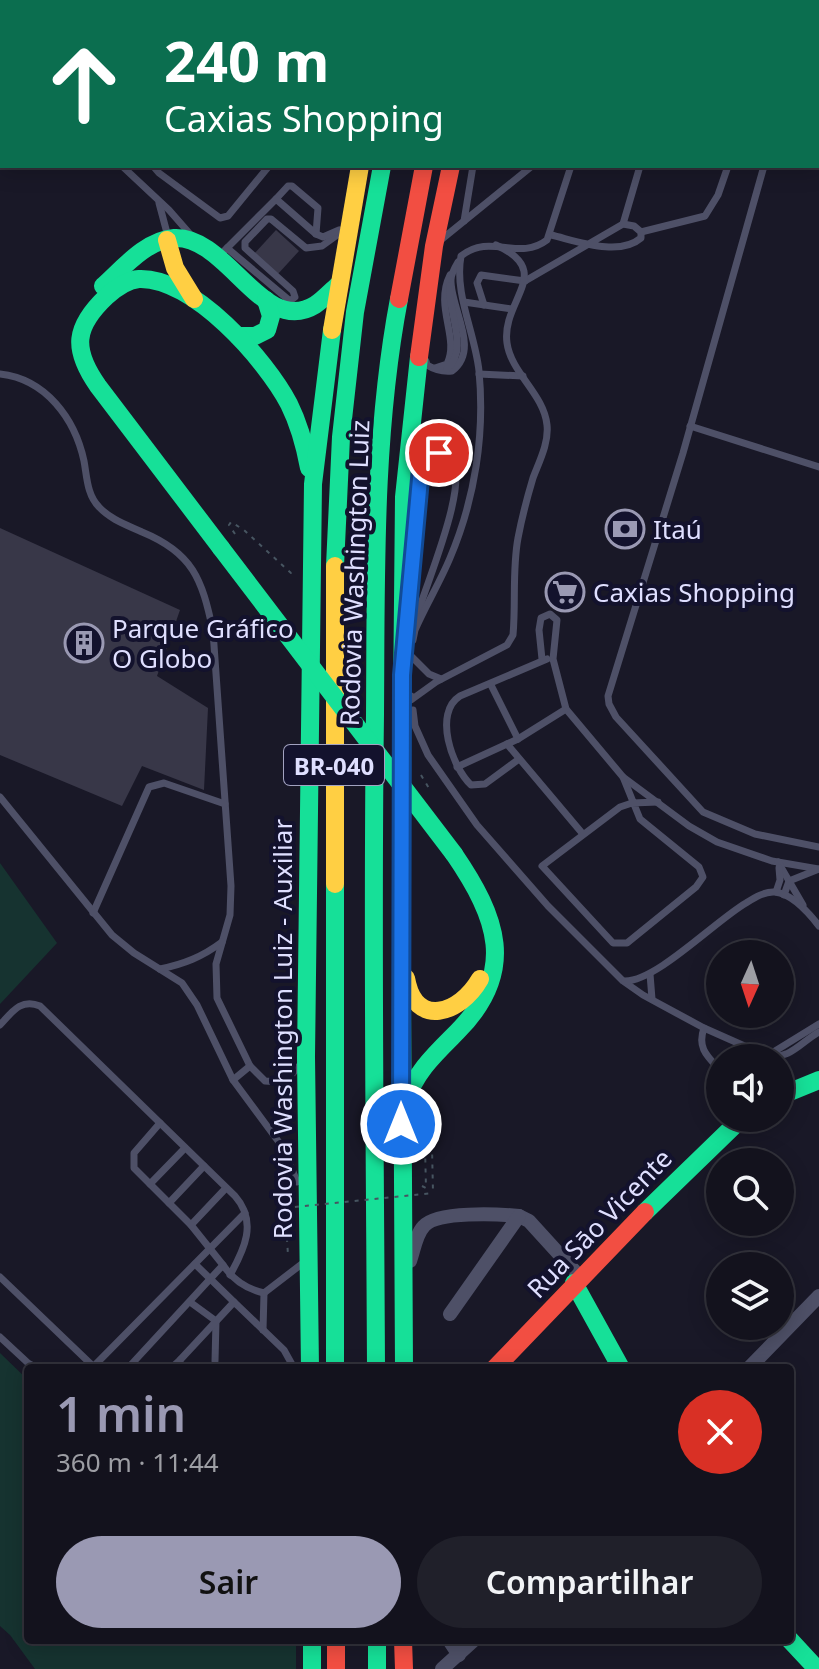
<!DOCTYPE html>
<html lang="pt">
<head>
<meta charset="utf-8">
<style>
	:root { --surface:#13121d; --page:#20202a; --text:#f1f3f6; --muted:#9d9ea4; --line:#32323b; --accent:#9a99b3 }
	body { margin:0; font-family:"Noto Sans",sans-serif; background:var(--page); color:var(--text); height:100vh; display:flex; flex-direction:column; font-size:30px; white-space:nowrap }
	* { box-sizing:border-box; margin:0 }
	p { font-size:26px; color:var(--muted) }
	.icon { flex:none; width:44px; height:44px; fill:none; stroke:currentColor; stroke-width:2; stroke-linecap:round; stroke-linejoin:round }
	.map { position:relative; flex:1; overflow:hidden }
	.drawer { position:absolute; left:24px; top:1364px; width:770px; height:280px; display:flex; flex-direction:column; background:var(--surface); border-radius:8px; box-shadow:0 4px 20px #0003,0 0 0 2px var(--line) }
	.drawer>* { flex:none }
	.guide { position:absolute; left:0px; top:0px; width:820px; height:168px; box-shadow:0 4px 20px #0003,0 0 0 2px var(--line); background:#0b6e4f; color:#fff; overflow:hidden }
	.needle { width:52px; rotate:183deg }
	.buttons { position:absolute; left:706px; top:940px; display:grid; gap:16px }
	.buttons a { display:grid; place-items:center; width:88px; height:88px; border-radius:50%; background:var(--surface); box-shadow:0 4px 20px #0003,0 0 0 2px var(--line); font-size:40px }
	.pin { position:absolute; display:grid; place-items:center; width:68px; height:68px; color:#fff; margin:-34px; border:4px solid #fff; border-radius:50%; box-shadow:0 2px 8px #0007 }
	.me { position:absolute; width:88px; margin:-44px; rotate:0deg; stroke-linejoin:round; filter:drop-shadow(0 0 6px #0008) }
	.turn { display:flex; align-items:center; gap:28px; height:168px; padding:0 32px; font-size:36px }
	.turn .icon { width:104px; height:104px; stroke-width:2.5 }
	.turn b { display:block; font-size:56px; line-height:68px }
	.round { display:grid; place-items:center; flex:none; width:84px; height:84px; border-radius:42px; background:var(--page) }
	.headline { display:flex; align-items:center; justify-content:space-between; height:136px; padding:0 32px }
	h1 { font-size:48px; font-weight:600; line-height:60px; color:var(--accent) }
	.primary-button { display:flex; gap:16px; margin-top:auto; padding:16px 32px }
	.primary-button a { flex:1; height:92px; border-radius:48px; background:var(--accent); color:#111; font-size:32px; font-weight:600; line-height:92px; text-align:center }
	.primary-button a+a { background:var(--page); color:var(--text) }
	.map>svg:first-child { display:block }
	.green { fill:#163330 }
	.building { fill:#383748 }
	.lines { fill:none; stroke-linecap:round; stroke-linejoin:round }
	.path { stroke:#475561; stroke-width:2; stroke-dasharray:4 6; stroke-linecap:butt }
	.lane { stroke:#4e5067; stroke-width:7 }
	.street { stroke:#4e5067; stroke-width:14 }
	.fast { stroke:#16e098; stroke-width:18 }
	.slow { stroke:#ffcf43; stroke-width:18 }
	.jam { stroke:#f24e42; stroke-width:18 }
	.path-bridge { stroke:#475561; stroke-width:2; stroke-dasharray:4 6; stroke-linecap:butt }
	.fast-bridge { stroke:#16e098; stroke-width:18 }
	.route-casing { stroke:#114b97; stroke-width:20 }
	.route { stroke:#1a73e8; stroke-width:14 }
	.labels { text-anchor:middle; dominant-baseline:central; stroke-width:8; stroke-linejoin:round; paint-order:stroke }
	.shield { fill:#13122d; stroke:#a2a2c0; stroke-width:2 }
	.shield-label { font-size:24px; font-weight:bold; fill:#dfdfff }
	.poi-label { font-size:26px; fill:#dfdfff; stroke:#13122d; text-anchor:start }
	.street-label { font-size:26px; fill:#dfdfff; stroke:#13122d }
</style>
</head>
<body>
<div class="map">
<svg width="819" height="1669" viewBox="0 0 819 1669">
	<rect width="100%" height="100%" fill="#191827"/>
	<g class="green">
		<polygon points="0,863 57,943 0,1004"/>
		<polygon points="0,1353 28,1380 28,1640 296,1640 296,1669 35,1669 10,1635 0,1626"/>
	</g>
	<g class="building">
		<polygon points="276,230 299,251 277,275 254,254"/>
		<polygon points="0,528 180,610 157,676 208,708 204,790 142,766 122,806 0,755"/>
	</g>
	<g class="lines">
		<g class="path">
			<polyline points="235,534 229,525 231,522 244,530 291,573 294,573"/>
			<polyline points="421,775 430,790"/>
			<polyline points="422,1186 426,1188 425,1147 432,1147 433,1193"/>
			<polyline points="285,1208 288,1255"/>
		</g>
		<g class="lane">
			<polyline points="130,0 133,2"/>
			<polyline points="248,0 249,2"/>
			<polyline points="276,0 279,2"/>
			<polyline points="369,0 371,2"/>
			<polyline points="510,0 514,2"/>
			<polyline points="604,0 608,2"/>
			<polyline points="663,0 665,2"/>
			<polyline points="176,2 178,0"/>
			<polyline points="226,2 226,0"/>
			<polyline points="571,2 575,0"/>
			<polyline points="625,2 626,0"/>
			<polyline points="0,56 2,58"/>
			<polyline points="818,135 819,136"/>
			<polyline points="122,166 169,210 190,234"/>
			<polyline points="153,166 159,173 220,218 228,216 269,166"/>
			<polyline points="764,166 683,453 608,696 609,704 616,717 703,812 755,834 819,847"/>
			<polyline points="276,199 288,186 292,186 318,208 316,234"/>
			<polyline points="159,203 167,233"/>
			<polyline points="464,221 473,166"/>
			<polyline points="623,224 640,166"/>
			<polyline points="641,232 705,216 718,195 728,166"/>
			<polyline points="442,239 532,166"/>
			<polyline points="227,248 290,301 295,297 293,291 245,248 245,242 267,219 271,219 306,248 322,246 340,233"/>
			<polyline points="224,251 276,199 316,234 323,237 339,230"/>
			<path d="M525,281L623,224L634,226L641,232V238C619,257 577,241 551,235"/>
			<polyline points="464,302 512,309"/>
			<polyline points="484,305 477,283 481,275 525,281"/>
			<path d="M426,361L427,365C435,370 442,372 452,371C481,349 450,308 451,280C451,274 455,267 458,262"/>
			<path d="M435,368L447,364C460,338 434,307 450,275"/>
			<path d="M447,369C470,349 447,312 450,286"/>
			<path d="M0,374C46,379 75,419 84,461C87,477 87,495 99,507C111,520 127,525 142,532C193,553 202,579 213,631L231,886L230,915L216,964L217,998L250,1066L265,1081C283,1083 289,1079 300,1065"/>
			<polyline points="479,374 523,376"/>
			<polyline points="690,426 819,467"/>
			<path d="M415,525C417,510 416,461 431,454C437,451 444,454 451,456C471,482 426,583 417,616"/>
			<path d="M413,640L415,630C426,605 440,582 450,558C475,499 485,434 479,371C475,333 454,294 461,256C491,232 518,262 547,240L571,166"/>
			<polyline points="410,655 429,674 441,679"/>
			<polyline points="542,659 539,630 541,618 550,614 557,620 553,659 566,709 623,777 689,826 717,842 772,861 819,869"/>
			<polyline points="491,685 518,739"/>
			<path d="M411,696V700L436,682L507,645L513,635C516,603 512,570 518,538C522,517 527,498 533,478C539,462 549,443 547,425C544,394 511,373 507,343C501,300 556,272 496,245"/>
			<polyline points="413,710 415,726 428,755 477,825 548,906 623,981 643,995 704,1028 767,1056 819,1024"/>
			<polyline points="507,744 582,833"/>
			<path d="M519,759L485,784L471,785C452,767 433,713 460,696L547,659"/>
			<polyline points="457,767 518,739 566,709"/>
			<polyline points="623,777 640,819 699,867 703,877 696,887 627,943 613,943 542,866 620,807 632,803 658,802"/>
			<polyline points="0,797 112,935 134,953 182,983 197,1005 233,1080 284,1149 297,1182"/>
			<polyline points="778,862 803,905"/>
			<polyline points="776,892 780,880 779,868"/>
			<polyline points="784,895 789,881 819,869"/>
			<polyline points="93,913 149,787 164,783 225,804"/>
			<path d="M160,969C184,964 202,957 222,942"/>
			<polyline points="650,974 652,999"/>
			<path d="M625,981C657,981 715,921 746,903C754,898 765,891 775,892C793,894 809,913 819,926"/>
			<path d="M0,1025C12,1012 21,998 40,1006L235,1196C258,1222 244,1250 230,1275"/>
			<path d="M704,1028C697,1048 707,1056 720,1070"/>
			<path d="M767,1056C790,1060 801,1042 819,1032"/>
			<polyline points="233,1080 250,1066"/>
			<polyline points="160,1123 134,1153 134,1168 191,1225 223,1265"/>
			<polyline points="150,1184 185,1148"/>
			<polyline points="169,1203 204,1166"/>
			<polyline points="191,1225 226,1188"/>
			<polyline points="195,1264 234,1302"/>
			<polyline points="0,1277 95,1368"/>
			<polyline points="190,1302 216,1321 215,1361"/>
			<polyline points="263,1330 264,1293"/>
			<polyline points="0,1337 28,1363 37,1368"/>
			<polyline points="92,1368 245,1213"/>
			<path d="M128,1368L223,1265C233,1280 246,1289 264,1293L303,1263"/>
			<polyline points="171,1368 180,1360"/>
			<polyline points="180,1368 180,1360 234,1302 284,1350 294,1368"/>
		</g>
		<g class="street">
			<path d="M410,1261C414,1250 416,1234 424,1226C437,1211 498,1214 519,1216L529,1221L580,1277"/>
			<polyline points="450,1314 519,1216"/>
			<polyline points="749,1368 819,1296"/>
			<polyline points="449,1640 459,1655"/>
			<polyline points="442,1669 474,1640"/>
		</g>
		<g class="fast">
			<polyline points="394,0 394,2"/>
			<polyline points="424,0 424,2"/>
			<polyline points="491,0 491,2"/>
			<polyline points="466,2 467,0"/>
			<path d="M103,286C122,269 146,240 174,238C227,235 263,337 315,305C323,300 331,291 338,285"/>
			<polyline points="238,336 255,336 267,330 271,316 266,300"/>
			<path d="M221,548L98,386C72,349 74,327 107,296C116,288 127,280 139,279C193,277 266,360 289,404C299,424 305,446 309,468"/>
			<polyline points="335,566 341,437 355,312 382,166"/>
			<polyline points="335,884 335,1368"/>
			<polyline points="780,1096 819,1080"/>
			<path d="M406,1102C414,1073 436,1053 457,1032C518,971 497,917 454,854"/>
			<polyline points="645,1212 742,1118"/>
			<polyline points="574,1283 621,1368"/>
			<polyline points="310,1368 306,1057 313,484 332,330"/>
			<path d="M376,1368C375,1150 372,933 375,715C376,576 373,436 399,299"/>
			<polyline points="404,1368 401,809 404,497 419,357"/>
			<polyline points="312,1640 312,1669"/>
			<polyline points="377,1640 377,1669"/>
			<polyline points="790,1640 817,1669"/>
		</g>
		<g class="slow">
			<polyline points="167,240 175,268 194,299"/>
			<polyline points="332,330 360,166"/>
			<polyline points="335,884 335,566"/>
			<path d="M406,978C415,1029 460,1014 480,979"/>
		</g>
		<g class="jam">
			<polyline points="399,299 424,166"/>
			<polyline points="419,357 434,246 451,166"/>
			<polyline points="495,1368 645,1212"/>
			<polyline points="336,1640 336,1669"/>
			<polyline points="403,1640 404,1669"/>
		</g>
		<polyline class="path-bridge" points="285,1208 433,1193"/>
		<polyline class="fast-bridge" points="221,548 454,854"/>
	</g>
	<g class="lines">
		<g class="route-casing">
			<path id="route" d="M401,1124L402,675L421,468C425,458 428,454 439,453"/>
		</g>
		<use href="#route" class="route"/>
	</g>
	<defs>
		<g id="bank-ring" transform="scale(2)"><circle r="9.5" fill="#13122d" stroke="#9a99b3" stroke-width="1.5"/><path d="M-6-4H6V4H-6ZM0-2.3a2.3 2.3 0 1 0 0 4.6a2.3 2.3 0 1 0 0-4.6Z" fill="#9a99b3"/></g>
		<g id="supermarket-ring" transform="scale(2)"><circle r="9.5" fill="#13122d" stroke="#9a99b3" stroke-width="1.5"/><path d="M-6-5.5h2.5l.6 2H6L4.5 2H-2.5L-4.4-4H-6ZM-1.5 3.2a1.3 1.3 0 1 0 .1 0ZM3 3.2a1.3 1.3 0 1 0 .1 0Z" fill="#9a99b3"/></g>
		<g id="building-ring" transform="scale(2)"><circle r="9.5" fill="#13122d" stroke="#9a99b3" stroke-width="1.5"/><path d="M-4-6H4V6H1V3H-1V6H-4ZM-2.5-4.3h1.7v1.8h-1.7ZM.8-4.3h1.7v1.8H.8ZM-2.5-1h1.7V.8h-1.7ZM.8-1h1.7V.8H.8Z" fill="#9a99b3"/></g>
	</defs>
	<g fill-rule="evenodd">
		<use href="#bank-ring" x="625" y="529"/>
		<use href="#supermarket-ring" x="565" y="592"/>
		<use href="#building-ring" x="84" y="643"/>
	</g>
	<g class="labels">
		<rect class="shield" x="284" y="745" width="100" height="40" rx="6"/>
		<g class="shield-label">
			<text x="334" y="765">BR-040</text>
		</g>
		<g class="poi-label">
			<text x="653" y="529">Itaú</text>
			<text x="593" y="592">Caxias Shopping</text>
			<text x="112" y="628">Parque Gráfico<tspan x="112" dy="30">O Globo</tspan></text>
		</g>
		<g class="street-label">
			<text transform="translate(354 573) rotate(-88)">Rodovia Washington Luiz</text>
			<text transform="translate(282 1029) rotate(-90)">Rodovia Washington Luiz - Auxiliar</text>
			<text transform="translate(599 1223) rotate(-46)">Rua Sāo Vicente</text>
		</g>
	</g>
</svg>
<div class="buttons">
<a><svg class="needle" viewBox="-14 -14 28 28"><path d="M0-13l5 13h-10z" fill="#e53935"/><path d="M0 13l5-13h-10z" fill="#9d9ea4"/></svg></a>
<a><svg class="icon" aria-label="sound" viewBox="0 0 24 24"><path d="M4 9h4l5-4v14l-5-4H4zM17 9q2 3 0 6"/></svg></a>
<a><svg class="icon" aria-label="search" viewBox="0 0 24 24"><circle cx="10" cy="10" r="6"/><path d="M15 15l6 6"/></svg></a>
<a><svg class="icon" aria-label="layers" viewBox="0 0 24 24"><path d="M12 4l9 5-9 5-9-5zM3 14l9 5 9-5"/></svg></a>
</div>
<div class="pin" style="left:439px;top:453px;background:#d93025"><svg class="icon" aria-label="arrive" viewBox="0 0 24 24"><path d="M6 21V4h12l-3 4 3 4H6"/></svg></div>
<svg class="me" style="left:401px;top:1124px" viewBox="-20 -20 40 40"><circle r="17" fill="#1a73e8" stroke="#fff" stroke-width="3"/><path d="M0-11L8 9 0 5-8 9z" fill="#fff"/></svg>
<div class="guide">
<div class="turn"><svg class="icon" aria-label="ahead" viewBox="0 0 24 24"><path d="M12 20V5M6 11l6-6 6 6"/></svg><div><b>240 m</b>Caxias Shopping</div></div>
</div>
<section class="drawer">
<div class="headline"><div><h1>1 min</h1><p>360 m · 11:44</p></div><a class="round" style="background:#d93025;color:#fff"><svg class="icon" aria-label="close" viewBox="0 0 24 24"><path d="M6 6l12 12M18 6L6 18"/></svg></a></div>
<div class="primary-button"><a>Sair</a><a>Compartilhar</a></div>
</section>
</div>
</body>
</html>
